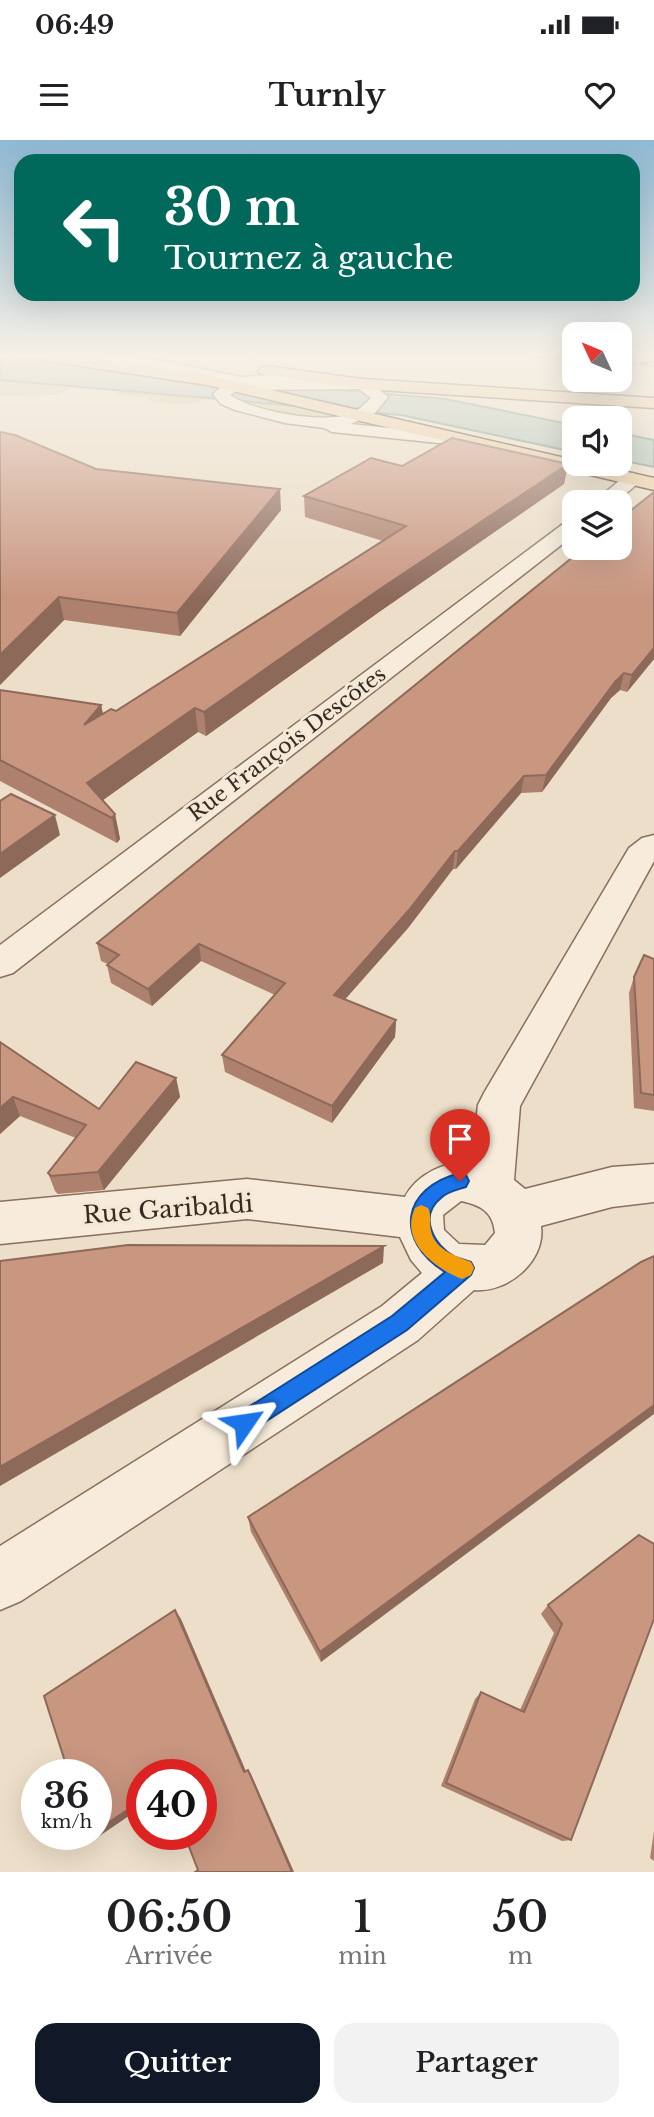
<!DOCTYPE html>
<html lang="fr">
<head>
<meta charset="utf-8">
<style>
	:root { --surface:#fff; --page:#f2f2f2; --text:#202124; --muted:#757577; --accent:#111827 }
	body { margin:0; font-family:"Libre Baskerville",serif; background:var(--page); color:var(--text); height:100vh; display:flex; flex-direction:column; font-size:26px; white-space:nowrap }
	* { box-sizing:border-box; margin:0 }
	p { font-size:23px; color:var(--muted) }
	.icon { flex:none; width:38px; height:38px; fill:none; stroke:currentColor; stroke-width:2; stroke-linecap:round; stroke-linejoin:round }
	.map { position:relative; height:1732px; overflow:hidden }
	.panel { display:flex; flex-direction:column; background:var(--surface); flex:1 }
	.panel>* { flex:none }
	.hud { position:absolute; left:14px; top:14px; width:626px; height:147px; border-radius:21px; box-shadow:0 7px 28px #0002; background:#00695c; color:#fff; overflow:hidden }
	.needle { width:46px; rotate:314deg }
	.fabs { position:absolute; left:562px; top:182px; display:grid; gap:14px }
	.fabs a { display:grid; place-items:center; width:70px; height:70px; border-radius:14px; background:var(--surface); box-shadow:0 7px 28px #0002; font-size:35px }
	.speed { position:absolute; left:21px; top:1619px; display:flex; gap:14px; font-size:35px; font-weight:700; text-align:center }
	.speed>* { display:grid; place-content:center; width:91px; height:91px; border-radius:50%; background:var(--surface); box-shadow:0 7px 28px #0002; line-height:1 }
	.speed small { font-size:18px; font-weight:400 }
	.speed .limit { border:10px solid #d22; background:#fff; color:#111 }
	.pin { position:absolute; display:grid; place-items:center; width:60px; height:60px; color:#fff; margin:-72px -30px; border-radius:50% 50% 50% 0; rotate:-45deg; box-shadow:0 0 7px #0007 }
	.pin .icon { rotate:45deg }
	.me { position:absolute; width:77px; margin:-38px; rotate:58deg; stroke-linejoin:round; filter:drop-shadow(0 0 5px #0008) }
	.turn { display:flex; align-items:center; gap:24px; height:147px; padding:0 35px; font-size:32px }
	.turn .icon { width:91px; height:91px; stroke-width:2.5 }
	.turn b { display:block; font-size:49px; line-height:60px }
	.eta { display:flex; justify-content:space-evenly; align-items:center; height:119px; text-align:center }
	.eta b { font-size:42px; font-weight:600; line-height:49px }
	.primary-button { display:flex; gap:14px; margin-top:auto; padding:14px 35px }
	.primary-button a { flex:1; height:80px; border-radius:21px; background:var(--accent); color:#fff; font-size:28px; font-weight:600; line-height:80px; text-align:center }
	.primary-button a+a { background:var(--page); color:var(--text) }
	.status { display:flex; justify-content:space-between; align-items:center; height:49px; padding:0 35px; background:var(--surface); direction:ltr }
	.status svg { height:19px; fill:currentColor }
	header { display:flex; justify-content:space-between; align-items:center; height:91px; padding:0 35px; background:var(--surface); font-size:32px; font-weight:600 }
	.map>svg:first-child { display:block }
	.green { fill:#caca9c }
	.water { fill:#a9c1b7; stroke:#6f8f84; stroke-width:2 }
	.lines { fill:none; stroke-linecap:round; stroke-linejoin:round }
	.minor-casing { stroke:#886f5e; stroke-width:3 }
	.major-casing { stroke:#563e32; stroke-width:3 }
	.minor { fill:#f7ecdb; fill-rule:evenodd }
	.major { fill:#edcda2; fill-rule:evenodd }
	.rail-casing { stroke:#392a21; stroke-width:3.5 }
	.rail { stroke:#f4e9d7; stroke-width:2.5; stroke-dasharray:7; stroke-linecap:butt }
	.wall { fill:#ad816e }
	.shaded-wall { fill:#8d695a }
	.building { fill:#c99680; stroke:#8d695a; stroke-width:2 }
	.route { fill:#1a73e8; stroke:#114b97; stroke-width:2 }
	.slow { fill:#f59e0b }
	.labels { text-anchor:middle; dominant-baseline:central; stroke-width:6; stroke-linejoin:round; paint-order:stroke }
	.far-street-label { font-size:21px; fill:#392a21; stroke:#f4e9d7 }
	.street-label { font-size:24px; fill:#392a21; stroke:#f4e9d7 }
</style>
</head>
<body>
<div class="status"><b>06:49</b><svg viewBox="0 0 49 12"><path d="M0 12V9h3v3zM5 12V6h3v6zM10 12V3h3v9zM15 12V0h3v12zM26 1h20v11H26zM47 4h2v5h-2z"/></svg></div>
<header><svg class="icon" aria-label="menu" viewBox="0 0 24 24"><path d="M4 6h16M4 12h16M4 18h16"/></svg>Turnly<svg class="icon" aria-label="heart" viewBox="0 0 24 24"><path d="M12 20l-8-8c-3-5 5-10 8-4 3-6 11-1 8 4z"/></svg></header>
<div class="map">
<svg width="654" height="1732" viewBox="0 0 654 1732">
	<rect width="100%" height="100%" fill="#ecdec8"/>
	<g class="green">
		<polygon points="0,241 72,248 56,255 0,256"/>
		<path d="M121,251L194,257L205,259C190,268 167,263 150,261L146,257L115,254Z"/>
		<path d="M244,252L340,276L342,277C317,280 257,275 238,258Z"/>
	</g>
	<g class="water">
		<polygon points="0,217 111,226 144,233 445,259 574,285 574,312 401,275 0,240"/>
		<polygon points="620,293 654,300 654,327 620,320"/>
	</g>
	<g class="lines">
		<g class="minor-casing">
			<g id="minor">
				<path d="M120,216L163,221L242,237L305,232L311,234V240L363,239L369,241L388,257L375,273L351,284L458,295L467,300L458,305L332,292L324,288L285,283L235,270L221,264L213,254L226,243L163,231L52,222L44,217ZM244,246L261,250L359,249L371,258C364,265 358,271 349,274C322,284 253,271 230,255Z"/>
				<polygon points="633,333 643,339 616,362 594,362 626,335"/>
				<polygon points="574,379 574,395 13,833 0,837 0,805 567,381"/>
				<path d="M654,695V721L520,966L514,1040L525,1049L612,1027L654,1024V1062L612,1067L541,1086C546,1121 508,1153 474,1150L418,1200L21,1461L0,1470V1406L382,1166L422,1133L411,1120L400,1097L247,1079L0,1104V1062L247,1039L405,1057C416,1035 447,1019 471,1024L478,965L484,953L629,708L642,698ZM461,1061C481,1065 493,1072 495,1093L485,1105L459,1104L444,1090L443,1075Z"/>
			</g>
		</g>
		<g class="major-casing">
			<g id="major">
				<polygon points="41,216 82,216 207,235 574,320 574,324 592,324 654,338 654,350 207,245 48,221"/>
				<polygon points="266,226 363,239 654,258 654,268 363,249 261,234 258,231 261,228"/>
			</g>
		</g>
		<use href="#minor" class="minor"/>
		<use href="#major" class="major"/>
		<g class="rail-casing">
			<g id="rail">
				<polyline points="531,216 574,219"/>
				<polyline points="620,222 654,224"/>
			</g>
		</g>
		<use href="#rail" class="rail"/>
	</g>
	<g class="wall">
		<polygon points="568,324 564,344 379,472 206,596 198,592 103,660 115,674 120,699 117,703 0,641 0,550 101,565 103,574 116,571 383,401 305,377 304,356 402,326"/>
		<polygon points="96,329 281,370 180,496 64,480 0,545"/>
		<polygon points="584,408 654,519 627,552 620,550 611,558 542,652 521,653 456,729 453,729 408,788 345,859 396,880 395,897 332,983 225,932 222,915 275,855 201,821 152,866 111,843 107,825 108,824 101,821 97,803"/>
		<polygon points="654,819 654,971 634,968 629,853 634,837"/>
		<polygon points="0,902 99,969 176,938 180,957 104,1050 58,1054 55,1051 48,1033 76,998 20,976 0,994"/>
		<polygon points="641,1122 321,1522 251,1392 248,1377"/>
		<polygon points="639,1395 571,1700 562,1701 441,1646 475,1559 481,1552 520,1570 554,1493 541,1474 548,1465"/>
		<polygon points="654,1691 654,1721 650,1718"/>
	</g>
	<g class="shaded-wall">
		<polygon points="568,324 564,344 379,472 206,596 204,572 380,449"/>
		<polygon points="280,349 281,370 180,496 177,473"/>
		<polygon points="59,457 64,480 0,545 0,515"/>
		<polygon points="654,508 654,519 627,552 632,535"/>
		<polygon points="624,533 620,550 611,558 542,652 546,635 615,542"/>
		<polygon points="101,565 106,589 84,585"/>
		<polygon points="195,568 198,592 92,668 87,643"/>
		<polygon points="524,636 521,653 456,729 458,711"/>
		<polygon points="115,674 120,699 117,703 112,678"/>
		<polygon points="55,675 60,695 0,738 0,714"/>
		<polygon points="455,711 453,729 408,788 334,872 334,855"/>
		<polygon points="199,804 201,821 152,866 148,849"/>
		<polygon points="396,880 395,897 332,983 332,966"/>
		<polygon points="176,938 180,957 104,1050 98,1032"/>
		<polygon points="13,957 20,976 0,994 0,968"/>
		<polygon points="384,1106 383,1123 0,1346 0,1327"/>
		<polygon points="654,1265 654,1274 321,1522 320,1512"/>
		<polygon points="175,1470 181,1479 248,1636 244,1632"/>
		<polygon points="248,1630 251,1634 294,1732 292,1732"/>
		<polygon points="142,1660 142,1667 98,1697 89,1696 92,1694 96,1694 96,1691"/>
	</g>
	<g class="building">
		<polygon points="0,292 15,295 96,329 280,349 177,473 59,457 0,515"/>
		<polygon points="452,298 568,324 380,449 204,572 195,568 87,643 115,674 112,678 0,620 0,550 101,565 84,585 111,569 116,571 406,386 304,356 371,318 402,326"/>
		<polygon points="654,352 654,508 632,535 624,533 615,542 546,635 524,636 458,711 455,711 409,770 334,855 396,880 332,966 222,915 285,843 199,804 148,849 107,825 119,815 97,803 584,408 620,408 620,379"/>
		<polygon points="11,654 55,675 0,714 0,661"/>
		<polygon points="644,815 654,819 654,955 641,953 634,837"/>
		<polygon points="0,902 99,969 136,922 176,938 98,1032 51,1036 48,1033 86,985 13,957 0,968"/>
		<polygon points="128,1105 384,1106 0,1327 0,1121"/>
		<polygon points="654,1116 654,1265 320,1512 248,1377 641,1122"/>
		<polygon points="639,1395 654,1404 654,1479 571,1700 446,1643 481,1552 524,1572 562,1484 548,1465"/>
		<polygon points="175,1470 244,1632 248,1630 292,1732 195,1732 198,1730 184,1694 201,1694 201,1634 142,1634 142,1660 96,1691 96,1634 69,1634 44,1556"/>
	</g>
	<linearGradient id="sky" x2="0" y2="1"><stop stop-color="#8fb9d4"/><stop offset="0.47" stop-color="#f6f0e6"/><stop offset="1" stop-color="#f6f0e6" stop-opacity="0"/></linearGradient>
	<rect width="654" height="459" fill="url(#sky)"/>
	<path class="route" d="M460,1033L466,1035L469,1041L466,1047C457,1050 448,1051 441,1058C418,1076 434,1106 455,1117C460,1119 466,1120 471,1122L474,1128L471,1135L407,1190L251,1291L244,1294L236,1291L233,1283L236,1275L392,1176L445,1132C394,1100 401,1048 460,1033Z"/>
	<path class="slow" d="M421,1065L428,1068C432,1076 429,1082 431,1091C435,1110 456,1116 471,1122L474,1128L471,1135L462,1139C436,1129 399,1102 415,1068Z"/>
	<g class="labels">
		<g class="far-street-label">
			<text transform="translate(287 604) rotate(-37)">Rue François Descôtes</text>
		</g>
		<g class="street-label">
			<text transform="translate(168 1069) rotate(-4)">Rue Garibaldi</text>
		</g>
	</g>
</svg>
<div class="fabs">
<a><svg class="needle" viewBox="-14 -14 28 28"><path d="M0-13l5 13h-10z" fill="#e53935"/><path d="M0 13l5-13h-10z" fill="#757577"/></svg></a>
<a><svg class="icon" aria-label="sound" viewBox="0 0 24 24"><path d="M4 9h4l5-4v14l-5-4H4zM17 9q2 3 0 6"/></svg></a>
<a><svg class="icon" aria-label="layers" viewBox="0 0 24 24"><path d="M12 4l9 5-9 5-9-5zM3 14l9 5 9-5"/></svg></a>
</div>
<div class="speed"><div>36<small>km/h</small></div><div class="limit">40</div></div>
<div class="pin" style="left:460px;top:1041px;background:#d93025"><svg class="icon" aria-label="arrive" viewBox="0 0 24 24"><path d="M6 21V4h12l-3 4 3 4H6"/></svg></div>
<svg class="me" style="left:244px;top:1283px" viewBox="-20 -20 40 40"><path d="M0-17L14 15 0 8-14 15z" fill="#1a73e8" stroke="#fff" stroke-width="4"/></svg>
<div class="hud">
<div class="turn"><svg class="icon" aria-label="left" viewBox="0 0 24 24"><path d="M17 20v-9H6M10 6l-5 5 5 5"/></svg><div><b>30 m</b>Tournez à gauche</div></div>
</div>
</div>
<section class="panel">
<div class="eta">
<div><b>06:50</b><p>Arrivée</p></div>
<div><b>1</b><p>min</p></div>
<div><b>50</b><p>m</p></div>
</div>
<div class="primary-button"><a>Quitter</a><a>Partager</a></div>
</section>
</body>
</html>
